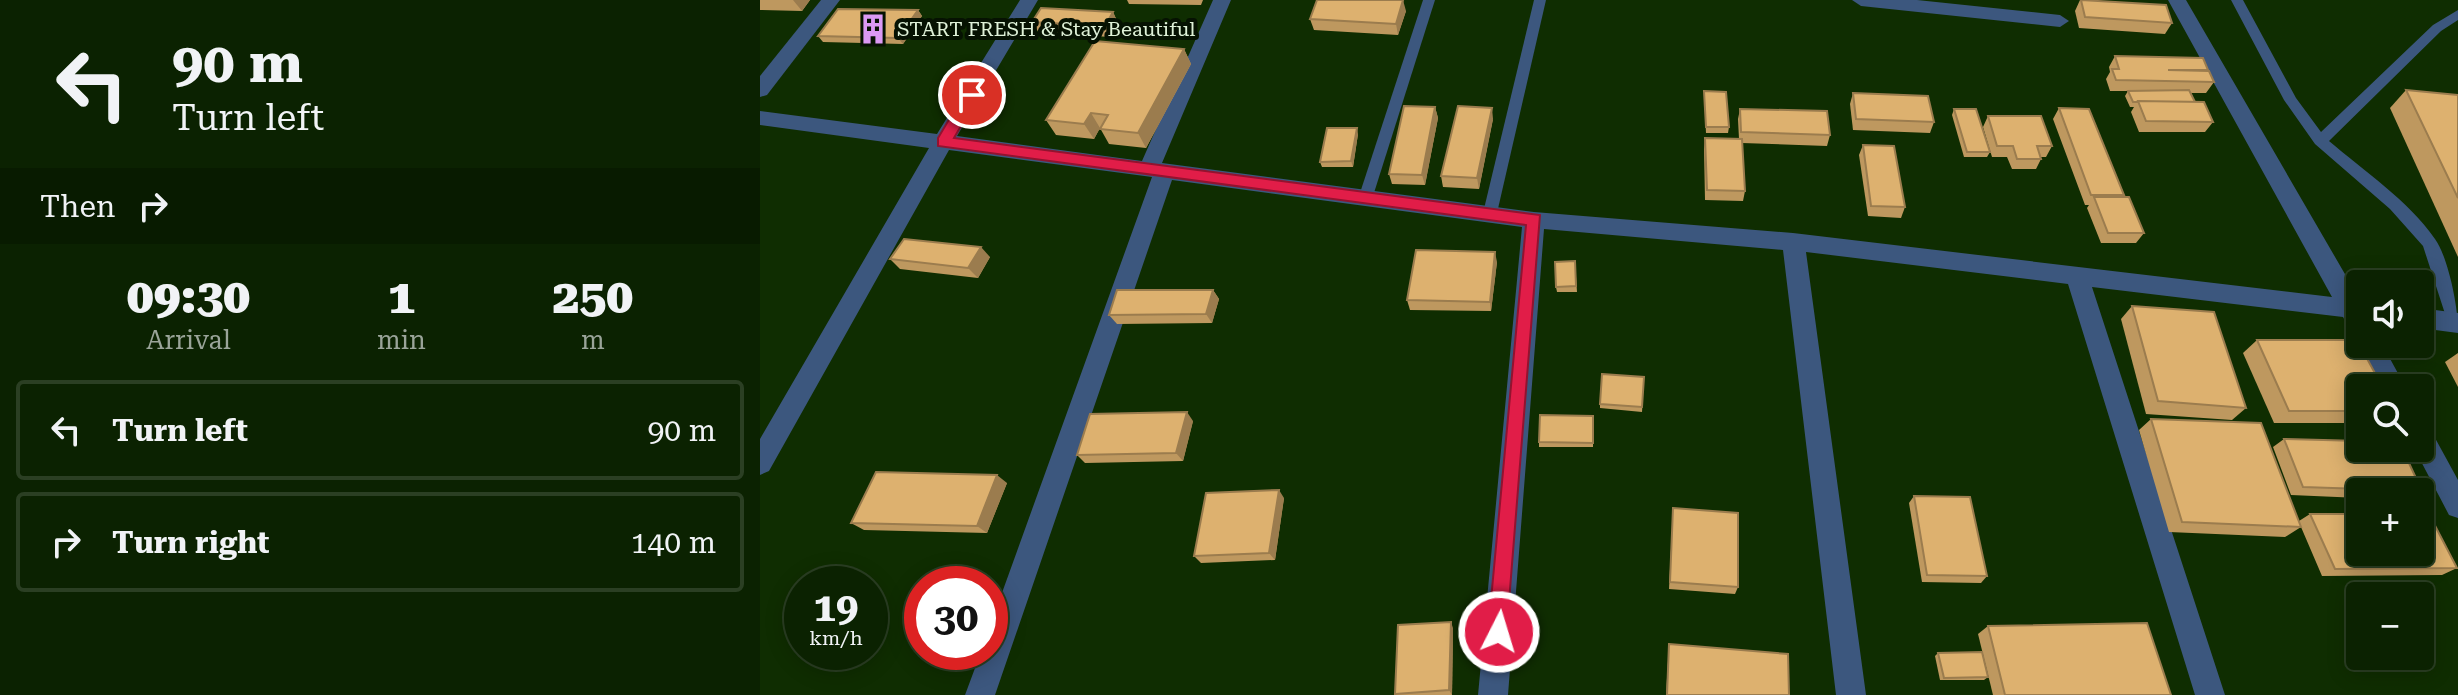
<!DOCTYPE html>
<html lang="en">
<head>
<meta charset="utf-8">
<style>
	:root { --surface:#0b2201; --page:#142a0b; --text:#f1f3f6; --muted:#9aa499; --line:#2b3f23 }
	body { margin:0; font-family:"Roboto Serif",serif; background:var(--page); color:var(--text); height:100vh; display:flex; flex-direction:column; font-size:30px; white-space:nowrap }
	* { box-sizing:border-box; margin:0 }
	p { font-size:26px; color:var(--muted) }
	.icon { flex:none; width:44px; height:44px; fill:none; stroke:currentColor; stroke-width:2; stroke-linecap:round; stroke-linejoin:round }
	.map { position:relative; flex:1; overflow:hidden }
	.sheet { display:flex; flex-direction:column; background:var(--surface); width:760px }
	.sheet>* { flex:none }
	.guide { background:#0b2201; color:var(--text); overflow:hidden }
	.controls { position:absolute; left:1586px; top:270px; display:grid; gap:16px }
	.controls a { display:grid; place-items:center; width:88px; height:88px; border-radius:8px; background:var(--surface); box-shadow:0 4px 20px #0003,0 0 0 2px var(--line); font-size:40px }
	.speed { position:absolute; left:24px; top:566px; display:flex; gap:16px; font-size:40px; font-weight:700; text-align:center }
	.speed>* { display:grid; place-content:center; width:104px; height:104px; border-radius:50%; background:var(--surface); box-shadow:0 4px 20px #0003,0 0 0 2px var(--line); line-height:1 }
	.speed small { font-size:20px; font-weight:400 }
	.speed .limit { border:12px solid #d22; background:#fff; color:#111 }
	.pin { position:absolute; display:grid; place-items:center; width:68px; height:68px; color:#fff; margin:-34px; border:4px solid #fff; border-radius:50%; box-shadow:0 2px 8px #0007 }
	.me { position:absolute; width:88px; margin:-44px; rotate:5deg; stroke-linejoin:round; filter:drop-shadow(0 0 6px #0008) }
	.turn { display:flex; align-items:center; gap:28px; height:168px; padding:0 40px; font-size:36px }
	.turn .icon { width:104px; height:104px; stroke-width:2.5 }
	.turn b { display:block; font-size:56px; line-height:68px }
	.then { display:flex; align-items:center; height:76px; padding:0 40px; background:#0003; gap:16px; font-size:30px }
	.eta { display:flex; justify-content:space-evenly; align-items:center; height:136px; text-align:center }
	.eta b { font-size:48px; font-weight:800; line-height:56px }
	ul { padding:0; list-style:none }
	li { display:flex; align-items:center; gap:24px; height:100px; margin:0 16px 12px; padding:0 24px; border:4px solid var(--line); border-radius:8px }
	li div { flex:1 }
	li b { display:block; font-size:30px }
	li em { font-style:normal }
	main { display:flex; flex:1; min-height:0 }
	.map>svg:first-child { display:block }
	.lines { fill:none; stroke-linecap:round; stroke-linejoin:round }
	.service { fill:#3c577e; fill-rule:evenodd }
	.minor { fill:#3c577e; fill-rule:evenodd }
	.wall { fill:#be985f }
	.shaded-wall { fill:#9b7c4e }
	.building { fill:#ddb16f; stroke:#9b7c4e; stroke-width:2 }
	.route { fill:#e11d48; stroke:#92132f; stroke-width:2 }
	.labels { text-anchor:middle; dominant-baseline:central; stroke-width:8; stroke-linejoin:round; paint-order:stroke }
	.far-poi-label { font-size:20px; fill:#dff1d8; stroke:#061202; text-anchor:start }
</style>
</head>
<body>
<main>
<section class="sheet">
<div class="guide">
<div class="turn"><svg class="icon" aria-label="left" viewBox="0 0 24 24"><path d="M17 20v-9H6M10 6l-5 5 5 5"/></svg><div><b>90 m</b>Turn left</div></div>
<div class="then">Then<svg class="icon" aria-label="right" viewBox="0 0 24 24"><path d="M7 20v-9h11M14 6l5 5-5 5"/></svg></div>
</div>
<div class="eta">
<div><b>09:30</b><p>Arrival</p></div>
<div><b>1</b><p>min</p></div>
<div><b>250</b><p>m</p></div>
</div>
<ul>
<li><svg class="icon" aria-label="left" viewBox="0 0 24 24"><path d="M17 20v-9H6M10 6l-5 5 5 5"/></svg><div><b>Turn left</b></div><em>90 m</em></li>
<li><svg class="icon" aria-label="right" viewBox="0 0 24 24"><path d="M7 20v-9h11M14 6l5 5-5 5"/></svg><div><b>Turn right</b></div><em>140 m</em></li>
</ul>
</section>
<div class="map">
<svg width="1698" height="695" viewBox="0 0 1698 695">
	<rect width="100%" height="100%" fill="#0f2d01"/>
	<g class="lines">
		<g class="service">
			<polygon points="663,0 675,0 613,196 606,201 599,196"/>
			<polygon points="774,0 786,0 737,213 730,219 723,213"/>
			<path d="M1471,0H1483L1536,98L1561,132L1673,25L1698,10V20L1681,31L1569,141C1604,171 1648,200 1675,239C1688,257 1698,306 1698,329L1690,328L1688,323L1663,246L1630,209L1555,144L1524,100Z"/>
		</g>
		<g class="minor">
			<polygon points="61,0 80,0 7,95 0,97 0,76"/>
			<polygon points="260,0 278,0 197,136 382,161 453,0 471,0 402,163 774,212 1033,233 1572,297 1408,0 1426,0 1600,300 1600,327 1588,326 1583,317 1332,287 1465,695 1435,695 1308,284 1046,252 1106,695 1076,695 1023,250 784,229 748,695 718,695 762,227 412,180 235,695 205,695 221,652 230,652 230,626 392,177 189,150 9,471 0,475 0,439 169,148 0,125 0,111 177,134"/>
			<polygon points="1092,0 1157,0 1300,15 1309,21 1300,27 1101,6"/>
			<polygon points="1660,308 1698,313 1698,333 1660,328"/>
			<polygon points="1600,340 1600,344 1622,344 1646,388 1621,388 1598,344"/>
			<polygon points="1660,424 1669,427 1698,480 1698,518 1689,515 1654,448 1660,448"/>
		</g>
	</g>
	<g class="wall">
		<polygon points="0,0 50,0 42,11 0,10"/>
		<polygon points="367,0 443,0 441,5 369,4"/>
		<polygon points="1320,0 1412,23 1405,34 1319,28 1315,11"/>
		<polygon points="158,10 162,16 143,44 63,42 58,36"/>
		<polygon points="646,11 638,35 554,30 550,19"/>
		<polygon points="353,12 358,23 351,37 279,33 272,22"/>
		<polygon points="424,49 431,64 386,148 349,144 340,128 334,139 296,135 286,120"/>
		<polygon points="1355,56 1448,70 1447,71 1454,82 1446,93 1431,93 1435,102 1453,122 1445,132 1379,132 1371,112 1374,107 1370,107 1365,96 1368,91 1350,91 1346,79 1350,72 1349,67"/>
		<polygon points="1646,90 1698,95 1698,257 1630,108"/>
		<polygon points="944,91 969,127 968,133 946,133"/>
		<polygon points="1093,93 1174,122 1170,133 1093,130 1090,104"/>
		<polygon points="675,107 678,118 665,185 632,184 629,174"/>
		<polygon points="1299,108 1364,195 1363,197 1384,233 1376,243 1341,243 1327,208 1329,205 1325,205 1293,119"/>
		<polygon points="980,109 1070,135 1067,146 982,143 985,191 983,201 945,200 944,149 945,138 979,139 978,119"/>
		<polygon points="1194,109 1230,152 1227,157 1204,157 1192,115"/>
		<polygon points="1228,116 1292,146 1286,157 1281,157 1281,159 1276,169 1252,169 1247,157 1232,157 1223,127"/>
		<polygon points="733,119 719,189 683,187 681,176"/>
		<polygon points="598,134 593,167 562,167 560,162"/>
		<polygon points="1103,145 1145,207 1141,218 1108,216 1099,155"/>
		<polygon points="230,257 218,278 140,269 130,259"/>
		<polygon points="815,261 817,292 797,292 796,287"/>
		<polygon points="737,262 731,311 650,310 647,300"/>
		<polygon points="453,290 459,299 452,323 357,324 349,315"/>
		<polygon points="1372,306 1486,408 1472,420 1386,414 1361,319"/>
		<polygon points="1497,340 1600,388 1600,423 1514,423 1483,353"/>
		<polygon points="1698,353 1698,387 1685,362"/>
		<polygon points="884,377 882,412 840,408 840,404"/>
		<polygon points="833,416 833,447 779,447 779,442"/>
		<polygon points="1391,419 1539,521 1550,514 1697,568 1682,575 1562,576 1541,527 1525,537 1409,532 1379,430"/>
		<polygon points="433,421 423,461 325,463 317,455"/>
		<polygon points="1524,439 1662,491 1660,493 1600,492 1600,498 1531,495 1513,447"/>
		<polygon points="247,483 227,533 104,530 91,523"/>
		<polygon points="1154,496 1227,576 1221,583 1162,582 1149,503"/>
		<polygon points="524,498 515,560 441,563 434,556"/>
		<polygon points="913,508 978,587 975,594 909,589"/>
		<polygon points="1228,626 1411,695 1233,695 1218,634"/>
		<polygon points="693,628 692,695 636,695 635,694"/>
		<polygon points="909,644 1029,695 906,695"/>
		<polygon points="1178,653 1228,677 1224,680 1180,680 1175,656"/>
	</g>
	<g class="shaded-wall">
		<polygon points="33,0 50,0 42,11"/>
		<polygon points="643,0 646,11 638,35 636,24"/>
		<polygon points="158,10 162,16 143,44 138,38"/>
		<polygon points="353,12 358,23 351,37 345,26"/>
		<polygon points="424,49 431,64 386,148 378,133"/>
		<polygon points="675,107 678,118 665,185 662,175"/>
		<polygon points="732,108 733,119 719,189 717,178"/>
		<polygon points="331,113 340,128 334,139 324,124"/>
		<polygon points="597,128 598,134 593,167 591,161"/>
		<polygon points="221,247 230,257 218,278 208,268"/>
		<polygon points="735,252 737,262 731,311 730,302"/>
		<polygon points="453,290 459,299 452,323 446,314"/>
		<polygon points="427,412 433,421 423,461 416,453"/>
		<polygon points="237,475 247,483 227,533 217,526"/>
		<polygon points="519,490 524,498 515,560 509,553"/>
		<polygon points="691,622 693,628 692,695 689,690"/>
	</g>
	<g class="building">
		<polygon points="557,0 643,0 636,24 550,19"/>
		<polygon points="1321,0 1406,5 1412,23 1325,17"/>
		<polygon points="281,8 353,12 345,26 272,22"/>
		<polygon points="78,9 158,10 138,38 58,36"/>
		<polygon points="335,41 424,49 378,133 340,129 348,115 331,113 324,124 286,120"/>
		<polygon points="1355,56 1443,58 1448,70 1408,70 1449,71 1454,82 1356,80 1352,69 1359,69"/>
		<polygon points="1429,90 1435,102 1373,102 1368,91"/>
		<polygon points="1646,90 1698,95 1698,198"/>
		<polygon points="944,91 966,92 969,127 946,127"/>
		<polygon points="1093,93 1168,96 1174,122 1096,119"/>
		<polygon points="1378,101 1444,102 1453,122 1386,121"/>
		<polygon points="644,106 675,107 662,175 629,174"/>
		<polygon points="698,106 732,108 717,178 681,176"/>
		<polygon points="1299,108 1329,109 1364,195 1331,195"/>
		<polygon points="980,109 1067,111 1070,135 981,132"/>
		<polygon points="1194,109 1216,109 1230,152 1207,152"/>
		<polygon points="1228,116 1281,116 1292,146 1277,146 1281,159 1257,159 1253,146 1237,146"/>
		<polygon points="567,128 597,128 591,161 560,162"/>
		<polygon points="945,138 982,139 985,191 947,190"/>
		<polygon points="1103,145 1134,146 1145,207 1111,206"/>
		<polygon points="1334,197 1369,197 1384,233 1348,233"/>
		<polygon points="144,239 221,247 208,268 130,259"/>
		<polygon points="656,250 735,252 730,302 647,300"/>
		<polygon points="815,261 816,286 796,287 795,262"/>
		<polygon points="357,290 453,290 446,314 349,315"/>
		<polygon points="1372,306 1454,312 1486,408 1398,401"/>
		<polygon points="1497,340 1597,340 1623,388 1600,388 1600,411 1529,411"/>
		<polygon points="842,374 884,377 882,407 840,404"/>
		<polygon points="427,412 416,453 317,455 330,414"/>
		<polygon points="780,415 833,416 833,443 779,442"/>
		<polygon points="1391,419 1501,423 1541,527 1422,522"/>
		<polygon points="1524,439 1600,441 1600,448 1642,448 1662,491 1543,487"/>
		<polygon points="116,472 237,475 217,526 91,523"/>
		<polygon points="519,490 509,553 434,556 446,493"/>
		<polygon points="1154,496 1210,497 1227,576 1167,575"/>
		<polygon points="913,508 978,513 978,587 910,582"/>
		<polygon points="1550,514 1600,514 1600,552 1660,552 1660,514 1669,514 1697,568 1575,569"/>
		<polygon points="691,622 689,690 635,694 638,625"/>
		<polygon points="1387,623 1411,695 1245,695 1228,626"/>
		<polygon points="909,644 1028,654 1029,695 907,695"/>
		<polygon points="1222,652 1228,677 1184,678 1178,653"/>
	</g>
	<polygon class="route" points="212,89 219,95 194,138 780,215 746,639 739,642 731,639 728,632 766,225 178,146 178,138 206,91"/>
	<defs>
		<g id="building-bare" transform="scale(2.4)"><path d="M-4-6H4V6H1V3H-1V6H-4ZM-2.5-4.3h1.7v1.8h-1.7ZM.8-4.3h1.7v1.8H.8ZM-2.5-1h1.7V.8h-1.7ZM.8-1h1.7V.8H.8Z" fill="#dc99f4" stroke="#061202" stroke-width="2.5" paint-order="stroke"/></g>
	</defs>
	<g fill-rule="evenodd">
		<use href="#building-bare" x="113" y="29"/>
	</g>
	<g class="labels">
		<g class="far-poi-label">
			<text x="137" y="29">START FRESH &amp; Stay Beautiful</text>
		</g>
	</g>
</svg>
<div class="controls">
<a><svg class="icon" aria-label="sound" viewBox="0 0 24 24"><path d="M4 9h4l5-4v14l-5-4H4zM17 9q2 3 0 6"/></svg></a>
<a><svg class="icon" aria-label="search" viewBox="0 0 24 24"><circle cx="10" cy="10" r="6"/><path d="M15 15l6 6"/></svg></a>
<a>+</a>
<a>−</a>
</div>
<div class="speed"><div>19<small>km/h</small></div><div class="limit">30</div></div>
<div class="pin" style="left:212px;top:95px;background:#d93025"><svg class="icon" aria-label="arrive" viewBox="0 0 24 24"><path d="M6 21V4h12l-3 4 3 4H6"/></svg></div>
<svg class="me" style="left:739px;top:632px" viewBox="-20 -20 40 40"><circle r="17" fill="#e11d48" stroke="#fff" stroke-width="3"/><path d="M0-11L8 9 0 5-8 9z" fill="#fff"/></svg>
</div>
</main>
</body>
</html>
